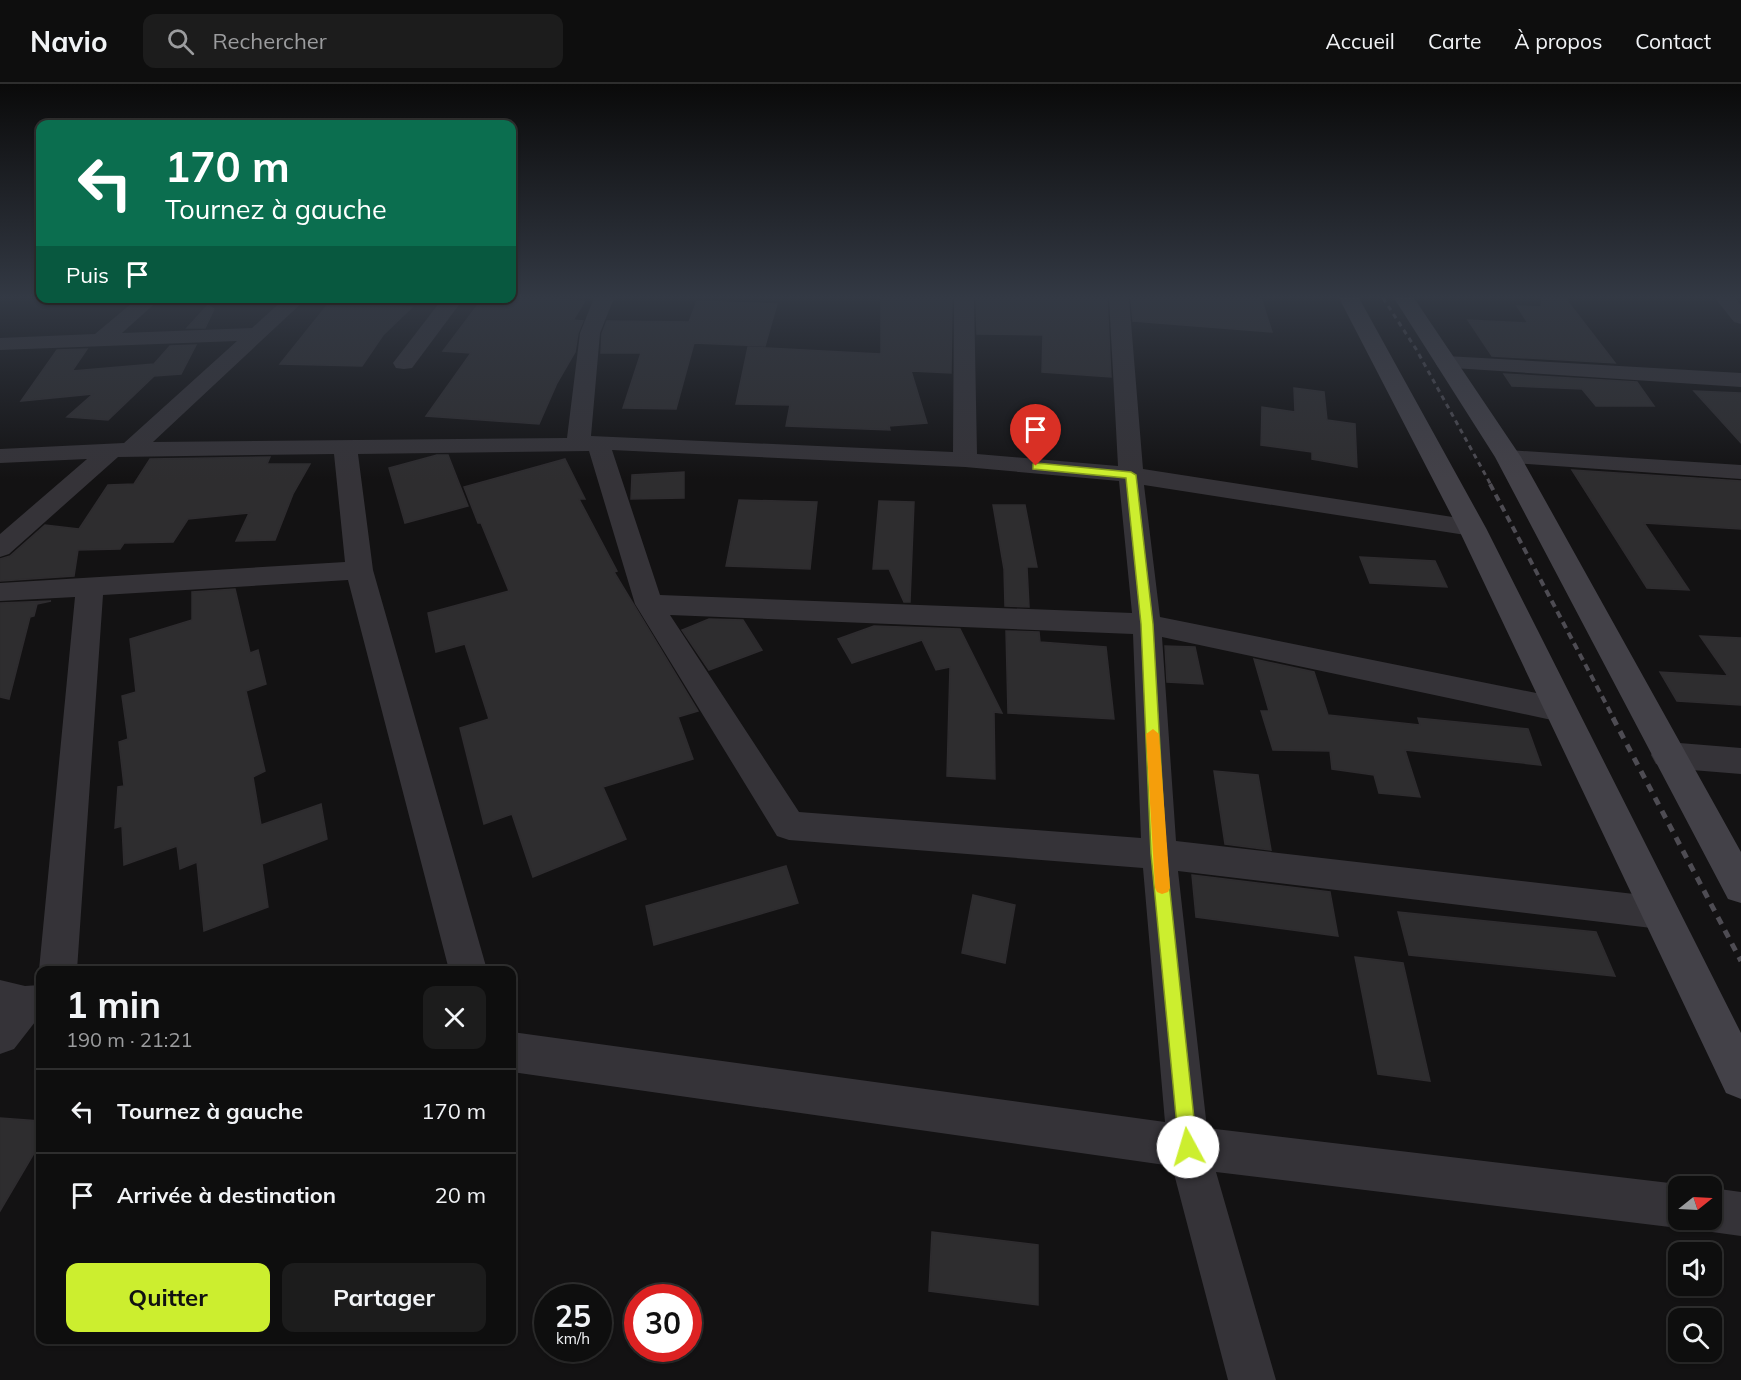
<!DOCTYPE html>
<html lang="fr">
<head>
<meta charset="utf-8">
<style>
	:root { --surface:#0e0e0e; --page:#1c1c1c; --text:#f1f3f6; --muted:#9b9c9e; --line:#2e2e2e; --accent:#ccee2f }
	body { margin:0; font-family:Mulish,sans-serif; background:var(--page); color:var(--text); height:100vh; display:flex; flex-direction:column; font-size:22px; white-space:nowrap }
	* { box-sizing:border-box; margin:0 }
	p { font-size:20px; color:var(--muted) }
	.icon { flex:none; width:33px; height:33px; fill:none; stroke:currentColor; stroke-width:2; stroke-linecap:round; stroke-linejoin:round }
	.map { position:relative; flex:1; overflow:hidden }
	.details { position:absolute; left:36px; top:882px; width:480px; height:378px; display:flex; flex-direction:column; background:var(--surface); border-radius:12px; box-shadow:0 2px 4px #0004,0 0 0 2px var(--line) }
	.details>* { flex:none }
	.hud { position:absolute; left:36px; top:36px; width:480px; height:183px; border-radius:12px; box-shadow:0 2px 4px #0004,0 0 0 2px var(--line); background:#0b6e4f; color:#fff; overflow:hidden }
	.needle { width:39px; rotate:72deg }
	.fabs { position:absolute; left:1668px; top:1092px; display:grid; gap:12px }
	.fabs a { display:grid; place-items:center; width:54px; height:54px; border-radius:12px; background:var(--surface); box-shadow:0 2px 4px #0004,0 0 0 2px var(--line); font-size:30px }
	.speed { position:absolute; left:534px; top:1200px; display:flex; gap:12px; font-size:30px; font-weight:700; text-align:center }
	.speed>* { display:grid; place-content:center; width:78px; height:78px; border-radius:50%; background:var(--surface); box-shadow:0 2px 4px #0004,0 0 0 2px var(--line); line-height:1 }
	.speed small { font-size:15px; font-weight:400 }
	.speed .limit { border:9px solid #d22; background:#fff; color:#111 }
	.pin { position:absolute; display:grid; place-items:center; width:51px; height:51px; color:#fff; margin:-62px -26px; border-radius:50% 50% 50% 0; rotate:-45deg; box-shadow:0 0 6px #0007 }
	.pin .icon { rotate:45deg }
	.me { position:absolute; width:66px; margin:-33px; rotate:354deg; stroke-linejoin:round; filter:drop-shadow(0 0 4px #0008) }
	.turn { display:flex; align-items:center; gap:21px; height:126px; padding:0 30px; font-size:27px }
	.turn .icon { width:78px; height:78px; stroke-width:2.5 }
	.turn b { display:block; font-size:42px; line-height:51px }
	.then { display:flex; align-items:center; height:57px; padding:0 30px; background:#0003; gap:12px; font-size:22px }
	.round { display:grid; place-items:center; flex:none; width:63px; height:63px; border-radius:12px; background:var(--page) }
	.overview { display:flex; align-items:center; justify-content:space-between; height:102px; padding:0 30px }
	h1 { font-size:36px; font-weight:700; line-height:45px }
	.cta { display:flex; gap:12px; margin-top:auto; padding:12px 30px }
	.cta a { flex:1; height:69px; border-radius:12px; background:var(--accent); color:#111; font-size:24px; font-weight:700; line-height:69px; text-align:center }
	.cta a+a { background:var(--page); color:var(--text) }
	ul { padding:0; list-style:none }
	li { display:flex; align-items:center; gap:18px; height:84px; padding:0 30px; border-top:2px solid var(--line) }
	li div { flex:1 }
	li b { display:block; font-size:22px }
	li em { font-style:normal }
	header { display:flex; align-items:center; gap:36px; box-sizing:border-box; height:84px; padding:0 30px; background:var(--surface); border-bottom:2px solid var(--line) }
	header strong { font-size:28px }
	nav { display:flex; gap:33px; margin-inline-start:auto; font-size:21px }
	.search { width:420px; height:54px; background:var(--page); display:flex; align-items:center; gap:15px; box-sizing:border-box; padding:0 21px; border-radius:12px; color:var(--muted); font-size:22px }
	.map>svg:first-child { display:block }
	.building { fill:#2e2d2f; stroke:#2e2c2f; stroke-width:1.5 }
	.lines { fill:none; stroke-linecap:round; stroke-linejoin:round }
	.minor { fill:#353338; fill-rule:evenodd }
	.secondary { fill:#434148; fill-rule:evenodd }
	.rail-far2 { stroke:#4e4c53; stroke-width:3; stroke-dasharray:5 4.5; stroke-linecap:butt }
	.rail-far1 { stroke:#4e4c53; stroke-width:4; stroke-dasharray:7 5; stroke-linecap:butt }
	.rail { stroke:#4e4c53; stroke-width:5; stroke-dasharray:8 7; stroke-linecap:butt }
	.route { fill:#ccee2f; stroke:#859b1f; stroke-width:1.5 }
	.slow { fill:#f59e0b }
</style>
</head>
<body>
<header>
<strong>Navio</strong>
<div class="search"><svg class="icon" aria-label="search" viewBox="0 0 24 24"><circle cx="10" cy="10" r="6"/><path d="M15 15l6 6"/></svg>Rechercher</div>
<nav><a>Accueil</a><a>Carte</a><a>À propos</a><a>Contact</a></nav>
</header>
<div class="map">
<svg width="1741" height="1296" viewBox="0 0 1741 1296">
	<rect width="100%" height="100%" fill="#131213"/>
	<g class="building">
		<polygon points="333,214 379,214 374,220 412,223 383,251 362,282 280,280"/>
		<polygon points="483,214 540,214 585,217 573,236 583,237 578,249 575,268 557,299 539,340 426,332 471,269 443,267"/>
		<polygon points="881,214 952,214 951,289 911,287 927,339 889,342 890,346 786,342 790,321 736,320 748,263 881,270"/>
		<polygon points="976,214 1107,214 1111,293 1042,288 1043,251 977,250"/>
		<polygon points="1131,214 1261,214 1272,248 1133,237"/>
		<polygon points="1542,214 1565,214 1615,279 1492,272 1468,236 1528,239 1517,222 1541,223"/>
		<polygon points="697,217 777,220 765,262 694,259 676,325 623,324 641,269 601,269 602,250 607,237 689,238"/>
		<polygon points="208,221 214,225 205,244 187,244"/>
		<polygon points="196,261 181,290 154,292 108,336 67,333 93,310 21,317 57,266 87,265 72,287 154,280 170,262"/>
		<polygon points="1504,290 1637,298 1654,322 1596,322 1582,305 1512,302"/>
		<polygon points="1294,304 1324,308 1327,336 1355,340 1357,383 1312,375 1312,368 1261,361 1262,323 1295,328"/>
		<polygon points="1694,307 1741,309 1741,359"/>
		<polygon points="437,371 448,371 468,422 405,439 389,384"/>
		<polygon points="270,373 267,380 310,380 293,410 275,456 236,457 249,429 188,435 173,458 124,459 120,465 78,466 74,492 0,497 0,475 10,472 45,441 79,445 108,401 134,400 150,375"/>
		<polygon points="565,375 585,415 579,415 617,487 614,488 698,627 678,633 693,675 603,703 626,755 533,793 512,730 484,740 460,644 489,635 465,560 436,568 428,529 509,507 481,439 478,439 464,403"/>
		<polygon points="1572,386 1741,397 1741,445 1644,439 1689,506 1647,504"/>
		<polygon points="684,388 684,414 631,415 632,391"/>
		<polygon points="739,416 817,418 810,485 726,482"/>
		<polygon points="879,417 914,418 910,518 904,518 889,485 873,485"/>
		<polygon points="993,421 1025,421 1037,483 1027,483 1029,523 1005,522 1004,485"/>
		<polygon points="1360,473 1435,477 1447,503 1370,499"/>
		<polygon points="235,505 250,569 258,566 266,600 246,607 265,687 253,693 261,741 321,720 327,755 262,780 268,823 204,847 197,778 180,785 177,762 124,781 122,742 115,744 118,703 124,702 119,658 128,655 122,612 136,608 130,555 192,536 192,508"/>
		<polygon points="51,517 37,520 34,532 30,533 9,615 0,613 0,519"/>
		<polygon points="709,535 743,536 762,566 709,586 682,546"/>
		<polygon points="874,542 960,545 1002,629 994,628 995,695 947,692 950,583 936,586 922,556 852,579 838,555"/>
		<polygon points="1006,547 1039,548 1040,558 1106,563 1114,635 1008,629"/>
		<polygon points="1700,552 1741,554 1741,621 1677,617 1660,588 1728,592"/>
		<polygon points="1165,562 1195,563 1203,600 1167,598"/>
		<polygon points="1254,575 1314,588 1328,631 1420,641 1418,634 1528,645 1541,681 1405,666 1420,713 1379,709 1374,691 1332,685 1330,667 1273,666 1261,627 1269,627"/>
		<polygon points="1214,687 1258,691 1271,766 1225,760"/>
		<polygon points="786,782 798,819 654,861 646,822"/>
		<polygon points="1192,791 1330,808 1338,852 1196,833"/>
		<polygon points="973,811 1015,821 1005,879 962,869"/>
		<polygon points="1398,828 1596,848 1615,892 1409,871"/>
		<polygon points="1355,873 1403,879 1430,997 1378,990"/>
		<polygon points="0,1034 40,1037 40,1059 0,1127"/>
		<polygon points="932,1148 1038,1161 1038,1221 929,1207"/>
	</g>
	<g class="lines">
		<g class="minor">
			<path d="M138,214H161L122,249L252,244L285,214H307L153,358L567,354L580,249L594,214H614L600,249L591,352L953,368L954,214H974L977,370L1118,382L1109,214H1129L1143,385L1472,436L1481,438L1485,444L1481,450L1472,452L1144,401L1160,533L1561,614L1572,618L1576,626L1572,634L1561,638L1162,553L1176,757L1660,813L1673,817L1678,829L1673,841L1660,845L1178,787L1207,1044L1678,1100L1684,1102H1678V1136H1712V1104L1741,1108V1152L1712,1148L1696,1142L1694,1136L1678,1144L1216,1088L1276,1296H1228L1172,1082L512,988V948L1165,1038L1143,784L789,756L777,752L635,520L589,367L358,370L373,486L487,886H449L348,496L103,511L77,886H40V889L39,886L75,513L0,517V499L345,478L334,370L118,373L9,470L0,473V450L87,375L0,379V365L124,359L237,257L0,266V254L95,250ZM612,366L965,383L1119,397L1132,529L660,511ZM670,531L1133,550L1141,754L799,728Z"/>
			<polygon points="443,214 464,214 412,284 404,285 396,284 393,279"/>
			<polygon points="1715,214 1735,214 1741,221 1741,240 1734,238"/>
			<polygon points="1446,272 1741,289 1741,303 1438,283 1435,278 1438,273"/>
			<polygon points="1508,366 1741,381 1741,395 1499,378 1496,373 1499,368"/>
			<polygon points="1667,658 1741,664 1741,690 1667,684 1656,680 1651,671 1656,662"/>
			<polygon points="0,896 25,902 40,901 40,937 35,938 14,965 0,970"/>
		</g>
		<g class="secondary">
			<polygon points="1339,214 1359,214 1486,444 1741,949 1741,1015 1726,1009 1458,444"/>
			<polygon points="1394,214 1414,214 1521,373 1741,768 1741,819 1728,815 1495,373"/>
		</g>
		<polyline class="rail-far2" points="1383,214 1416,265 1491,401"/>
		<polyline class="rail-far1" points="1490,400 1614,635"/>
		<polyline class="rail" points="1613,634 1741,877"/>
	</g>
	<linearGradient id="sky" x2="0" y2="1"><stop stop-color="#0a0a0a"/><stop offset="0.54" stop-color="#333944"/><stop offset="1" stop-color="#333944" stop-opacity="0"/></linearGradient>
	<rect width="1741" height="395" fill="url(#sky)"/>
	<polygon class="route" points="1036,379 1131,388 1136,391 1153,540 1166,770 1197,1063 1195,1069 1188,1072 1181,1069 1179,1063 1151,770 1141,540 1126,394 1033,385 1033,380"/>
	<polygon class="slow" points="1153,645 1159,650 1170,804 1168,808 1162,810 1157,808 1155,804 1146,650"/>
</svg>
<div class="fabs">
<a><svg class="needle" viewBox="-14 -14 28 28"><path d="M0-13l5 13h-10z" fill="#e53935"/><path d="M0 13l5-13h-10z" fill="#9b9c9e"/></svg></a>
<a><svg class="icon" aria-label="sound" viewBox="0 0 24 24"><path d="M4 9h4l5-4v14l-5-4H4zM17 9q2 3 0 6"/></svg></a>
<a><svg class="icon" aria-label="search" viewBox="0 0 24 24"><circle cx="10" cy="10" r="6"/><path d="M15 15l6 6"/></svg></a>
</div>
<div class="speed"><div>25<small>km/h</small></div><div class="limit">30</div></div>
<div class="pin" style="left:1036px;top:382px;background:#d93025"><svg class="icon" aria-label="arrive" viewBox="0 0 24 24"><path d="M6 21V4h12l-3 4 3 4H6"/></svg></div>
<svg class="me" style="left:1188px;top:1063px" viewBox="-20 -20 40 40"><circle r="19" fill="#fff"/><path d="M0-13L10 11 0 6-10 11z" fill="#ccee2f"/></svg>
<div class="hud">
<div class="turn"><svg class="icon" aria-label="left" viewBox="0 0 24 24"><path d="M17 20v-9H6M10 6l-5 5 5 5"/></svg><div><b>170 m</b>Tournez à gauche</div></div>
<div class="then">Puis<svg class="icon" aria-label="arrive" viewBox="0 0 24 24"><path d="M6 21V4h12l-3 4 3 4H6"/></svg></div>
</div>
<section class="details">
<div class="overview"><div><h1>1 min</h1><p>190 m · 21:21</p></div><a class="round"><svg class="icon" aria-label="close" viewBox="0 0 24 24"><path d="M6 6l12 12M18 6L6 18"/></svg></a></div>
<ul>
<li><svg class="icon" aria-label="left" viewBox="0 0 24 24"><path d="M17 20v-9H6M10 6l-5 5 5 5"/></svg><div><b>Tournez à gauche</b></div><em>170 m</em></li>
<li><svg class="icon" aria-label="arrive" viewBox="0 0 24 24"><path d="M6 21V4h12l-3 4 3 4H6"/></svg><div><b>Arrivée à destination</b></div><em>20 m</em></li>
</ul>
<div class="cta"><a>Quitter</a><a>Partager</a></div>
</section>
</div>
</body>
</html>
